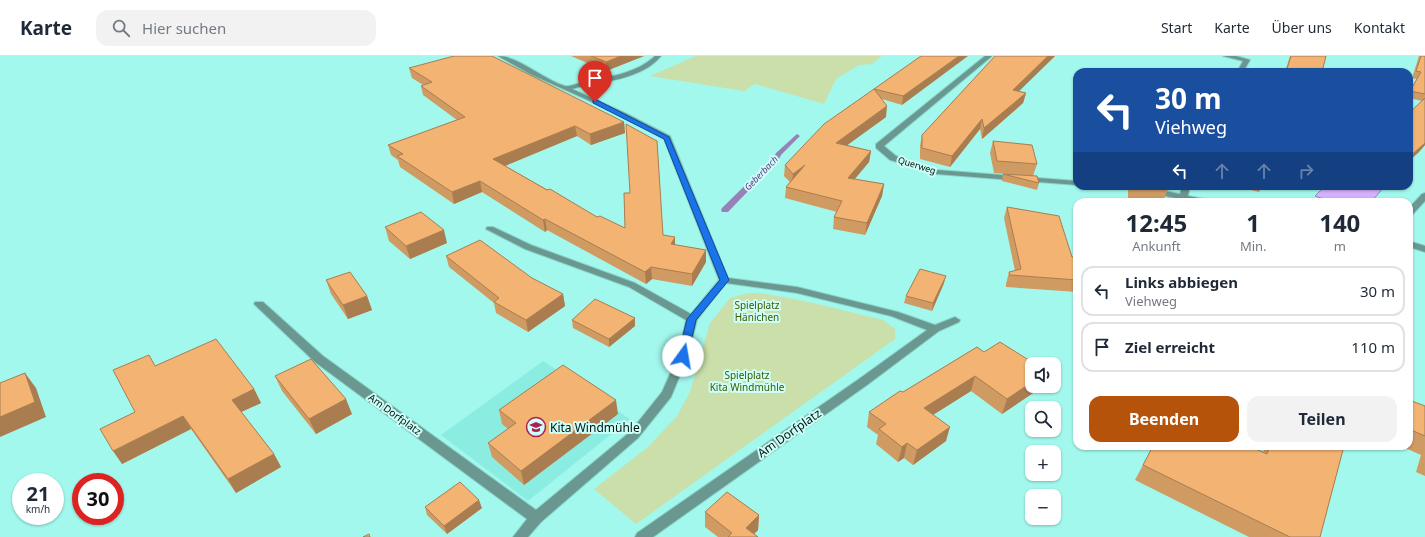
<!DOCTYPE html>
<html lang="de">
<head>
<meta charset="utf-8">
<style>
	:root { --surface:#fff; --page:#f2f2f3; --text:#1f2937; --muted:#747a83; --line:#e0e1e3; --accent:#b45309 }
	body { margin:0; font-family:"Noto Sans",sans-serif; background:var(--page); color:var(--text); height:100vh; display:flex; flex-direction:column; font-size:15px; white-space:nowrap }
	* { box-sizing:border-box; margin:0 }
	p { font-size:13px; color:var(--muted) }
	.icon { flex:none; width:22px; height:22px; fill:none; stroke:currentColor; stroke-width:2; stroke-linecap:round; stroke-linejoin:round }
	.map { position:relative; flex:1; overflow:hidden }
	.side { position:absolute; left:1073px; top:142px; width:340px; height:252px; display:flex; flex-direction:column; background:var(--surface); border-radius:12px; box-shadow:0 1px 3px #0004 }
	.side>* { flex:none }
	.banner { position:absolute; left:1073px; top:12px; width:340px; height:122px; border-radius:12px; box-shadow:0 1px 3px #0004; background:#1a4fa0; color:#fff; overflow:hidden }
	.fabs { position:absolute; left:1025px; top:301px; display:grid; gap:8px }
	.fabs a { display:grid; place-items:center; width:36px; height:36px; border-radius:8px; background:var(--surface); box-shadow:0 1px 3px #0004; font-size:20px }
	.speed { position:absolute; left:12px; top:417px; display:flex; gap:8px; font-size:20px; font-weight:700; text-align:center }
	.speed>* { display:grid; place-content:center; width:52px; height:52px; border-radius:50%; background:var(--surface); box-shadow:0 1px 3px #0004; line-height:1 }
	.speed small { font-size:10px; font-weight:400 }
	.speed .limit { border:6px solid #d22; background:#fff; color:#111 }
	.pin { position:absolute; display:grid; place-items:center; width:34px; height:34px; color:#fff; margin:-41px -17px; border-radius:50% 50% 50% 0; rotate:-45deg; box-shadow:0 0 4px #0007 }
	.pin .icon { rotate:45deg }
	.me { position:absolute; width:44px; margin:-22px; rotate:13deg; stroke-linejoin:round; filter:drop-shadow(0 0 3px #0008) }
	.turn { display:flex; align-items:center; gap:14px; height:84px; padding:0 16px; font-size:18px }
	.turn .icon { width:52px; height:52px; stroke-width:2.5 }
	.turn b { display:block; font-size:28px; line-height:34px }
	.lanes { display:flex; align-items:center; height:38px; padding:0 16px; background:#0003; justify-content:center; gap:20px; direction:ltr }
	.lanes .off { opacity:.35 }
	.eta { display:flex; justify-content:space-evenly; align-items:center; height:68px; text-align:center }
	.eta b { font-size:24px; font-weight:700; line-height:28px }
	.action { display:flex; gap:8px; margin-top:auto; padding:8px 16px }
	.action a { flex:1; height:46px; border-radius:12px; background:var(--accent); color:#fff; font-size:16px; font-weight:700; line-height:46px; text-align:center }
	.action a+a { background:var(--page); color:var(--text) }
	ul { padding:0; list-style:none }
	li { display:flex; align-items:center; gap:12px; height:50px; margin:0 8px 6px; padding:0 8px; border:2px solid var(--line); border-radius:12px }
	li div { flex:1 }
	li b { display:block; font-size:15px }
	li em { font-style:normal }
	header { display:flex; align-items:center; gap:24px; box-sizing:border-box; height:56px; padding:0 20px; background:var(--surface); border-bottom:1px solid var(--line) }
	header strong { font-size:19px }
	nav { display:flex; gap:22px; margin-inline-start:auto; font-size:14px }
	.search { width:280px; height:36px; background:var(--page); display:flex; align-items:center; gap:10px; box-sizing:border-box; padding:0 14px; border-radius:12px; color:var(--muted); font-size:15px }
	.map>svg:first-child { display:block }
	.built { fill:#8bede1 }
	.green { fill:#cadfaa }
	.water { fill:#d5b2fd; stroke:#9583b6 }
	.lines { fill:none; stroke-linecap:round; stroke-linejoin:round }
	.stream { fill:#9583b6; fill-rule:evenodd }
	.minor-casing { stroke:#88d4ca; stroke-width:2 }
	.minor { fill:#6b9791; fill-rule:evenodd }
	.wall { fill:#d09a63 }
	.shaded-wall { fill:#a97d50 }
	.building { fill:#f2b373; stroke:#a97d50 }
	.route { fill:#1a73e8; stroke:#114b97 }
	.labels { text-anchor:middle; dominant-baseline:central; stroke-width:4; stroke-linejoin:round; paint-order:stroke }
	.far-street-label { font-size:9px; fill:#001412; stroke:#cdfef7 }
	.far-water-label { font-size:9px; font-style:italic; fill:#603388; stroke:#cdfef7 }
	.park-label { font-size:10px; fill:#425a00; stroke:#cdfef7 }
	.street-label { font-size:10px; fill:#001412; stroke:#cdfef7 }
	.near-poi-label { font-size:12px; fill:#001412; stroke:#cdfef7; text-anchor:start }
	.near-street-label { font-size:12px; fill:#001412; stroke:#cdfef7 }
</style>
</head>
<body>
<header>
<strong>Karte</strong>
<div class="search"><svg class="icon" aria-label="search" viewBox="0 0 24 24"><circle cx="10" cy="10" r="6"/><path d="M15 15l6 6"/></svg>Hier suchen</div>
<nav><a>Start</a><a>Karte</a><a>Über uns</a><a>Kontakt</a></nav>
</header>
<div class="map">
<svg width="1425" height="481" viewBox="0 0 1425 481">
	<rect width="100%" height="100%" fill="#a2f8ed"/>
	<polygon class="built" points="543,305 630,363 528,445 441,379"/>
	<g class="green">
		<polygon points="696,0 882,0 872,8 859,9 836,23 824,48 755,28 744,35 650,20"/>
		<polygon points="748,237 761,237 809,246 883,264 895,273 895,283 636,468 594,433 648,391 677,360 690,336 710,267 730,242"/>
	</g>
	<polygon class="water" points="1325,130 1385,130 1371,146 1332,146 1315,140"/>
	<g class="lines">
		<polygon class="stream" points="797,78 800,80 781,99 779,103 728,156 722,156 721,154 722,152 774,101 776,97"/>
		<g class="minor-casing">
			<g id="minor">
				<path d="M498,0C518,0 544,24 565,30C570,31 578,27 583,26C607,21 636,18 655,0H661C640,25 601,25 572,33L625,57L670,80L728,222L797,231L898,256L935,269L955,261L960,264L959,266L939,275L867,329L653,481H635L637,477L859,323L927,274L891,260L797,237L726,227L697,264L688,300L671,341L638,382L541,466L528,481H513L527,463L315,306L254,248L255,246H263L323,300L536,454L630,376L662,336L678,300L686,264L629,231L525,193L486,173L487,171H493L531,189L635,227L691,258L719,224L664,83L621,59L530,18Z"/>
				<polygon points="985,0 992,0 884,90 896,100 937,114 1077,125 1077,129 936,118 890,104 876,92 876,88"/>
				<polygon points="1223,0 1236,0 1250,4 1243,16 1237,16 1243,5"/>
				<polygon points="1124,130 1140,130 1180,138 1182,130 1190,130 1188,140 1209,144 1210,146 1194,146 1128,132"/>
				<polygon points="1425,137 1425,145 1412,159 1409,160 1409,152 1422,138"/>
				<polygon points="1409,185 1425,190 1425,196 1409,191"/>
			</g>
		</g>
		<use href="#minor" class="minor"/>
	</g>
	<g class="wall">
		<polygon points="571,0 644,0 606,15"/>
		<polygon points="921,0 902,49 882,43 886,61 847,89 871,95 869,106 855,123 884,128 882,140 865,179 833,173 834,161 837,156 785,142 786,131 790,126 784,120 785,109 874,33"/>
		<polygon points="995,0 1055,0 1019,35 1026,37 1023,47 982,83 980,73 950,111 920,103 920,90 922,79"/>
		<polygon points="1290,0 1326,0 1322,16 1285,16"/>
		<polygon points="1419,0 1425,0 1425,89 1418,97 1422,45 1409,42 1409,36 1417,23 1412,22"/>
		<polygon points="409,12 624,66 625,77 591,89 577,80 505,110 597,161 625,172 663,179 675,189 706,194 706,206 692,230 652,223 646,228 547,174 545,176 482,136 454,148 400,111 398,104 391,99 388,89 457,64 423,39 421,30 423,29 412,22"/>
		<polygon points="993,85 1037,108 1033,120 994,117 990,97"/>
		<polygon points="1003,118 1039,127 1037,134 1002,125"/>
		<polygon points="1129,130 1169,130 1163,146 1139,146 1128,144 1128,133"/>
		<polygon points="1235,130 1262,130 1259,136"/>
		<polygon points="1007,151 1072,201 1077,200 1077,236 1006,231 1006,228 1009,216 1015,215 1004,162"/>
		<polygon points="385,171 447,187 410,203 389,185"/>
		<polygon points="446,200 532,222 563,238 565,250 528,276 496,257 494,247 449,211"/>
		<polygon points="326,224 367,240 372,254 348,263 331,238"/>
		<polygon points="944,227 932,255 904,247 906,240"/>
		<polygon points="635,262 635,270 609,291 573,272 572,264"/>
		<polygon points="977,291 1032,330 1042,330 1042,331 1002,358 971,335 933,359 946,385 913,409 904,402 898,406 876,388 878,379 867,371 869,356 903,336"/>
		<polygon points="155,310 254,333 261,347 241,356 274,398 281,411 236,437 191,373 122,408 135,356"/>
		<polygon points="275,320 352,358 316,378 282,335"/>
		<polygon points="1409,344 1425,350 1425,420 1416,416 1421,399 1401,390 1409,390"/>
		<polygon points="499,354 618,358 524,429 492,401 488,387 508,373 502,368"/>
		<polygon points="1153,390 1263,396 1266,390 1344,390 1320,481 1249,481 1135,424"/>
		<polygon points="425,451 482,452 447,478 427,459"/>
		<polygon points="705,456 759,459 758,474 754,478 758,481 718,481 705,471"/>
	</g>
	<g class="shaded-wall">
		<polygon points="621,0 644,0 606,15 606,6"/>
		<polygon points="959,0 968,0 902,49 903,40"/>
		<polygon points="1048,0 1055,0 1011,43 1013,34"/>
		<polygon points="1026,37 1023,47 982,83 984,72"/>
		<polygon points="887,50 886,61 835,98 836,87"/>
		<polygon points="982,63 980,73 950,111 952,100"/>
		<polygon points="624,66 625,77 591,89 590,78"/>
		<polygon points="575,70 577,80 495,114 493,103"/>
		<polygon points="1425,87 1425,89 1418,97 1409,105 1409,101"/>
		<polygon points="871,95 869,106 846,133 848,122"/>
		<polygon points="805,109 792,129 793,118"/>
		<polygon points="480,125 482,136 454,148 452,136"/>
		<polygon points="884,128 882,140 865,179 867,167"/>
		<polygon points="545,163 547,174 545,176 543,164"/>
		<polygon points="444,174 447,187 410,203 406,190"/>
		<polygon points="675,181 675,193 671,188"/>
		<polygon points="706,194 706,206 692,230 692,218"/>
		<polygon points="651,211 652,223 646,228 645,216"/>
		<polygon points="946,220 944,227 932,255 933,247"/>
		<polygon points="563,238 565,250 528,276 526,264"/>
		<polygon points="367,240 372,254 348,263 343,249"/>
		<polygon points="635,262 635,270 609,291 609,283"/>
		<polygon points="25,317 36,332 46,361 0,381 0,361"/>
		<polygon points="975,320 971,335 920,367 924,352"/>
		<polygon points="1032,326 1032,330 1042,330 1042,331 1002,358 1007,343"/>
		<polygon points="254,333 261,347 239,357 232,344"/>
		<polygon points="346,343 352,358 316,378 309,363"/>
		<polygon points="616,344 618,358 524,429 521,415"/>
		<polygon points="183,360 191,373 122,408 113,395"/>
		<polygon points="950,371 946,385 913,409 917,394"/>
		<polygon points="907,387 904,402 898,406 902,391"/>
		<polygon points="274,398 281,411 236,437 228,423"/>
		<polygon points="479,444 482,452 447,478 444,470"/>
		<polygon points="759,459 758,474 751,481 746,472"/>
	</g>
	<g class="building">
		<polygon points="454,0 492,0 624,66 590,78 575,70 493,103 547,134 550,133 597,161 600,160 625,172 624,137 630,137 626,68 657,85 663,179 675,181 671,188 706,194 692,218 651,211 645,216 545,163 543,164 480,125 452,136 397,100 403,98 388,89 465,61 421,30 432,26 409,12"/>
		<polygon points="591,0 621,0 606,6"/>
		<polygon points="921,0 959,0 903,40 874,33"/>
		<polygon points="995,0 1048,0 1013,34 1026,37 984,72 982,63 952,100 922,92 922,79"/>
		<polygon points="1291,0 1326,0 1322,16 1286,16"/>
		<polygon points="1421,0 1425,0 1425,38 1410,35 1421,16 1416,15"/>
		<polygon points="874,33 887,50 836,87 871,95 848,122 884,128 867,167 834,161 842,145 786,131 805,109 793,118 785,109 824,68"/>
		<polygon points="1425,42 1425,87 1409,101 1409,57"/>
		<polygon points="993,85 1032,89 1037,108 997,105"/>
		<polygon points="1003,118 1037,120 1039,127"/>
		<polygon points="1153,130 1169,130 1168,133"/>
		<polygon points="1007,151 1059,160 1072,201 1077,200 1077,224 1010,219 1009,216 1021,213"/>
		<polygon points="421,156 444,174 406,190 385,171"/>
		<polygon points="480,184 532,222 563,238 526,264 494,246 499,242 446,200"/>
		<polygon points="920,213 946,220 933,247 906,240"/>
		<polygon points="350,216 367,240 343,249 326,224"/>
		<polygon points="595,243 635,262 609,283 572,264"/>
		<polygon points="216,283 254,333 232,344 274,398 228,423 183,360 113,395 100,373 135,356 113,314 149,299 155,310"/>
		<polygon points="1000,286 1035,308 1032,308 1032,326 1007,343 975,320 924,352 950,371 917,394 907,387 902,391 879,373 886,368 869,356 900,335 903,336 977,291 984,296"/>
		<polygon points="311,303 346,343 309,363 275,320"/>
		<polygon points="563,309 616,344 521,415 488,387 516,367 499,354"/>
		<polygon points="25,317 35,346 0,361 0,327"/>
		<polygon points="1409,344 1425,350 1425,380 1409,373"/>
		<polygon points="1153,390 1249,390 1267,398 1270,390 1344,390 1320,481 1290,481 1143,409"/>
		<polygon points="460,426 479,444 444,470 425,451"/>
		<polygon points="727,436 759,459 746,472 758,481 728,481 732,477 705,456"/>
		<polygon points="369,478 370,481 363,481"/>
	</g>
	<polygon class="route" points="593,44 597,44 669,81 729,224 696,264 687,303 683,304 678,300 687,263 720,224 664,83 593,47"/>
	<defs>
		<g id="school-ring" transform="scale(1)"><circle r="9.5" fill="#cdfef7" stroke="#ae1e53" stroke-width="1.5"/><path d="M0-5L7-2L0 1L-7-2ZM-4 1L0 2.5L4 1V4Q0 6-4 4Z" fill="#ae1e53"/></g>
	</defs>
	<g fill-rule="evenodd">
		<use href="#school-ring" x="536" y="371"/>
	</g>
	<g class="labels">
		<g class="far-street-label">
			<text transform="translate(917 109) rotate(17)">Querweg</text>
		</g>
		<g class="far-water-label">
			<text transform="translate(761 117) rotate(-46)">Geberbach</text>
		</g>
		<g class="park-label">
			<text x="757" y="249">Spielplatz<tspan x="757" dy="12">Hänichen</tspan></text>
			<text x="747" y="319">Spielplatz<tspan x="747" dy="12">Kita Windmühle</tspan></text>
		</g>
		<g class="street-label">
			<text transform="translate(395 358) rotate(36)">Am Dorfplatz</text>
		</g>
		<g class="near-poi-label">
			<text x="550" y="371">Kita Windmühle</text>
		</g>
		<g class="near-street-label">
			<text transform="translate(789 377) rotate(-35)">Am Dorfplatz</text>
		</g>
	</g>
</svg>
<div class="fabs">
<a><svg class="icon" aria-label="sound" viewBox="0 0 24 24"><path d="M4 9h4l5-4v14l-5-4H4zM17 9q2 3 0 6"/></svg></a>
<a><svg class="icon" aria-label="search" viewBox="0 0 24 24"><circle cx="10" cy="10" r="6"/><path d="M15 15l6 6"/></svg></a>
<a>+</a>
<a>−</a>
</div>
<div class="speed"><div>21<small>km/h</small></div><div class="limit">30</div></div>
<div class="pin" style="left:595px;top:46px;background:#d93025"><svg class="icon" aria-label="arrive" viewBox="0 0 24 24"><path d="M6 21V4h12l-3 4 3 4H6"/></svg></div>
<svg class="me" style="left:683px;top:300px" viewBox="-20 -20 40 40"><circle r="19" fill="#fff"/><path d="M0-13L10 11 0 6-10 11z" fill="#1a73e8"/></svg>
<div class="banner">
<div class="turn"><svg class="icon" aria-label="left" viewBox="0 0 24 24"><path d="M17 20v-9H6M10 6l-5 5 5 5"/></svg><div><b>30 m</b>Viehweg</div></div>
<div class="lanes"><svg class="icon" aria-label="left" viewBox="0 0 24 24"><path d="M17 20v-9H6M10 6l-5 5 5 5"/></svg><svg class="icon off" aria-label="ahead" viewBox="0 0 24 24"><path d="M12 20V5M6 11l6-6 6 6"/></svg><svg class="icon off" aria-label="ahead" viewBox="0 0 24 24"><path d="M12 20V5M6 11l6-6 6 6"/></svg><svg class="icon off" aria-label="right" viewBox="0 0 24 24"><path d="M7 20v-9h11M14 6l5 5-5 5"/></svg></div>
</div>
<section class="side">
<div class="eta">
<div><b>12:45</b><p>Ankunft</p></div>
<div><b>1</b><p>Min.</p></div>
<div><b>140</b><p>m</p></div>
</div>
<ul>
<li><svg class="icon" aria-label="left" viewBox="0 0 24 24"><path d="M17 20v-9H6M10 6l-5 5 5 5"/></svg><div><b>Links abbiegen</b><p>Viehweg</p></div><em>30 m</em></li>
<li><svg class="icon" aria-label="arrive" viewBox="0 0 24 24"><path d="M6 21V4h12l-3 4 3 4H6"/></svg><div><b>Ziel erreicht</b></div><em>110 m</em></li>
</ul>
<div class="action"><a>Beenden</a><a>Teilen</a></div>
</section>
</div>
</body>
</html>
